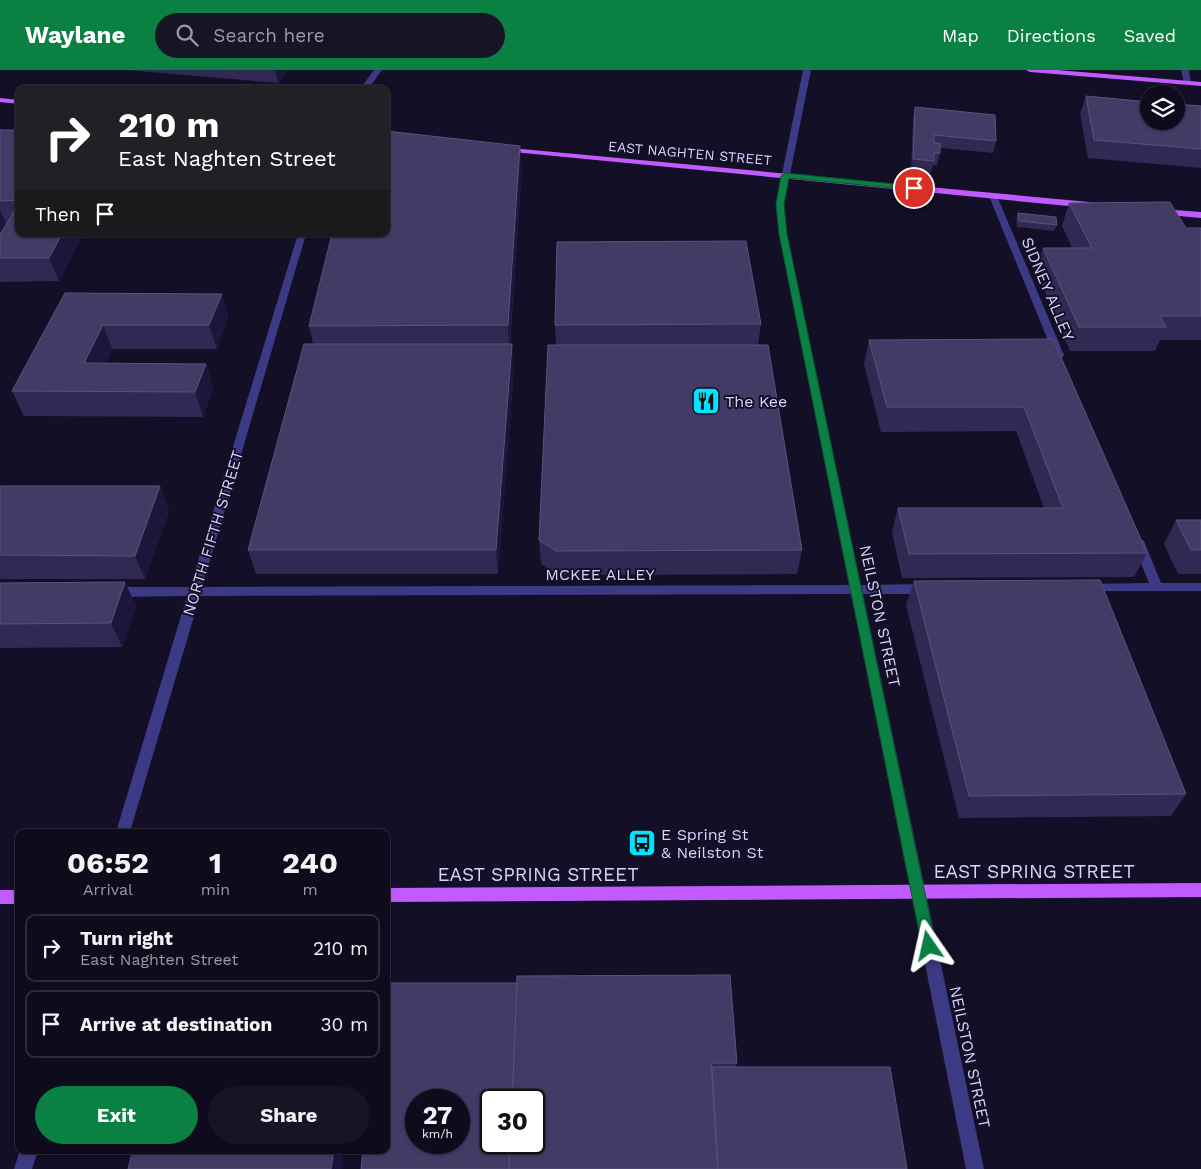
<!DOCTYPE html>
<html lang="en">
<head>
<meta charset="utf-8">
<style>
	:root { --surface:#0e0b1c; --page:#171425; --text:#f1f3f6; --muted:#9b9ba3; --line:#2e2b3b; --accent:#0b8043 }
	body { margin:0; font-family:"Work Sans",sans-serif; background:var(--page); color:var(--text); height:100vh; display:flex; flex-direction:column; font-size:19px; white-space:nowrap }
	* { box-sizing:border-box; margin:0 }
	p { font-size:16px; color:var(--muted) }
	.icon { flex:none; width:28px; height:28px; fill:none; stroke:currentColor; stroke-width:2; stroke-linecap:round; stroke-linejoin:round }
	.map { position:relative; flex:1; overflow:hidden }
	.side { position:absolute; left:15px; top:759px; width:375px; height:325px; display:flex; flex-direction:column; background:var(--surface); border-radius:10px; box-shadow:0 1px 4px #0004,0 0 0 1px var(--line) }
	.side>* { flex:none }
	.top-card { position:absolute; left:15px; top:15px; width:375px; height:152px; border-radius:10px; box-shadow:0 1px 4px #0004,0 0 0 1px var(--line); background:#202124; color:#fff; overflow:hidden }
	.controls { position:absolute; left:1140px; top:15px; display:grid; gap:10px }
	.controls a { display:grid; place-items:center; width:45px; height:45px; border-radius:50%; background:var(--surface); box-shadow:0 1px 4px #0004,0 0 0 1px var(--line); font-size:25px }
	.speed { position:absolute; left:405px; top:1019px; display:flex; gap:10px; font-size:25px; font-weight:700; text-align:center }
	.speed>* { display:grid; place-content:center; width:65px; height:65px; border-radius:50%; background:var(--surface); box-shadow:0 1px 4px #0004,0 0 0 1px var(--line); line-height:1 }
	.speed small { font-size:12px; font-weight:400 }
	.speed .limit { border:2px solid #111; border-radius:8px; background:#fff; color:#111 }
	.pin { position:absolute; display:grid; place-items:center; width:42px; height:42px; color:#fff; margin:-21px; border:2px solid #fff; border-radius:50%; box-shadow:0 1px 5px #0007 }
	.me { position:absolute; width:55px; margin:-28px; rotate:349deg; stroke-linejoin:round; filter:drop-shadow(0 0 4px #0008) }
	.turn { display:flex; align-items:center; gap:18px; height:105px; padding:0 20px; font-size:22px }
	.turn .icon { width:65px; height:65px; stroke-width:2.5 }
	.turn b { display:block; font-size:35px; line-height:42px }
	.then { display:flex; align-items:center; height:48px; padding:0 20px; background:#0003; gap:10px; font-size:19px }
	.eta { display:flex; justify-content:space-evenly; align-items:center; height:85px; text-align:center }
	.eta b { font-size:30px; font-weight:700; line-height:35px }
	.primary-button { display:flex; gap:10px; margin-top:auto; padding:10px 20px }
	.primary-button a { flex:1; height:58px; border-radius:30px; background:var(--accent); color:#fff; font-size:20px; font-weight:700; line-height:58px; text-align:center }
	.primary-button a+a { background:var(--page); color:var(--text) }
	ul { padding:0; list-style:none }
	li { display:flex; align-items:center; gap:15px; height:68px; margin:0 10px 8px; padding:0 10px; border:2px solid var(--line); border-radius:10px }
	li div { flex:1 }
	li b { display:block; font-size:19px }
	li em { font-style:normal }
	header { display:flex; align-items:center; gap:30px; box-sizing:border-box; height:70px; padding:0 25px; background:var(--accent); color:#fff }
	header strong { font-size:24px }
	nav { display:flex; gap:28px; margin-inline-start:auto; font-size:18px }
	.search { width:350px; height:45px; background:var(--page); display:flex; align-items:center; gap:12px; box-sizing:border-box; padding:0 18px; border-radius:28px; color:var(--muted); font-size:19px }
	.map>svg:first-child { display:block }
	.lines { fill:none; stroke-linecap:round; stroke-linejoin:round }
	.minor { fill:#3d3a85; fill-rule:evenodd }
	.major { fill:#c25bff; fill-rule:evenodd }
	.wall { fill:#312854 }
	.shaded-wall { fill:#1d163a }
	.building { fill:#433a66; stroke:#5a527e; fill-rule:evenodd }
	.route { fill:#0b8043; stroke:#07532c }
	.labels { text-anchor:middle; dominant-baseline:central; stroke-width:4; stroke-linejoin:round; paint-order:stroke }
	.far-street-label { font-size:14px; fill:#d9d4ff; stroke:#130f26 }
	.street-label { font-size:16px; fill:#d9d4ff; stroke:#130f26 }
	.poi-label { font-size:16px; fill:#d9d4ff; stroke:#130f26; text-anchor:start }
	.near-street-label { font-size:19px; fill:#d9d4ff; stroke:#130f26 }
</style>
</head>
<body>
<header>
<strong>Waylane</strong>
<div class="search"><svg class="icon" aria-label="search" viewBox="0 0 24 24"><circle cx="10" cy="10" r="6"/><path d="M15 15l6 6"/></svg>Search here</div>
<nav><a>Map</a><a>Directions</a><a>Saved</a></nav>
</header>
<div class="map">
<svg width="1201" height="1099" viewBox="0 0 1201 1099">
	<rect width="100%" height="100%" fill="#130f26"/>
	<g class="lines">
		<g class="minor">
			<polygon points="374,0 382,0 368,19 360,19"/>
			<polygon points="803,0 811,0 784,134 787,164 861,515 927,514 933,519 927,524 863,524 984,1099 966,1099 851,524 200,526 130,762 116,762 187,526 115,527 109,522 115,517 190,517 298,164 306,164 202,517 849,515 779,164 776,134"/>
			<polygon points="1181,0 1189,0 1191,15 1184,13"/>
			<polygon points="993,123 997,126 1064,285 1063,287 1055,287 1054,285 989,126"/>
			<polygon points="1138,467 1144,471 1161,513 1201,513 1201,521 1083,521 1081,518 1083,515 1087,514 1149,513 1132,471"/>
			<polygon points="20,1080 38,1080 32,1099 14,1099"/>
		</g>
		<g class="major">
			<polygon points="1026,0 1057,0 1201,12 1201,16 1030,2"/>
			<polygon points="0,28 19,30 19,34 0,32"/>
			<polygon points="501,77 1089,132 1093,135 1089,138 504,81 501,81"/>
			<polygon points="1161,139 1201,142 1201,148 1158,144 1158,140"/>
			<polygon points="1201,813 1201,827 386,832 386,818"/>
			<rect x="0" y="820" width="19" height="14"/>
		</g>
	</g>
	<g class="wall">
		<polygon points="126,0 288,0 278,13"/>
		<polygon points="1086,26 1201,36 1201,98 1088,88 1080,44"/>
		<polygon points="915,37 996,71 993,83 940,78 940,83 937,96 933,95 931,103 911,102 913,49"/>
		<polygon points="0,60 19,60 19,164 83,164 59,211 0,212"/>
		<polygon points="522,98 510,274 514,298 498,504 256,504 248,480 313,274 309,256"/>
		<polygon points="1069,133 1186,158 1201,158 1201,270 1160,270 1155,281 1070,281 1036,201 1043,178 1072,178 1062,156"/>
		<polygon points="1018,143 1057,155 1054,161 1017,157 1016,150"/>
		<polygon points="65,223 222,224 228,248 217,279 112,279 105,294 206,294 213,318 203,347 24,346 12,321"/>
		<polygon points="761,254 758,275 802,480 797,504 557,505 541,494 539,470 556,275 555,255"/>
		<polygon points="1053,269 1147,483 1134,507 902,508 892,462 898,438 1044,438 1016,361 881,362 864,294 869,270"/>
		<polygon points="0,416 160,416 169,441 145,509 0,509"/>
		<polygon points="1176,450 1201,450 1201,504 1178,504 1164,474"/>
		<polygon points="914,511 1186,724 1171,746 959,748 906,535"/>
		<polygon points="125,512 136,536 122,577 0,578 0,513"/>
		<polygon points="517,913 737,993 736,997 907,1099"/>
	</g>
	<g class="shaded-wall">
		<polygon points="275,0 288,0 278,13"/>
		<polygon points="520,76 522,98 509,279 508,255"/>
		<polygon points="0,140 6,154 0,164"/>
		<polygon points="62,164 83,164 59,211 49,188"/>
		<polygon points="222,224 228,248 217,279 209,255"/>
		<polygon points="103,255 112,279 94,317 84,293"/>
		<polygon points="512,274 514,298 498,504 496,480"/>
		<polygon points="206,294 213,318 203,347 195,322"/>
		<polygon points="160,416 169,441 145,509 135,486"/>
		<polygon points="125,512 136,536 122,577 111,553"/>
		<polygon points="334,1080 344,1080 342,1099 331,1099"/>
	</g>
	<g class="building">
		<polygon points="1086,26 1149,32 1149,51 1176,51 1176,34 1201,36 1201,79 1094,70"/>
		<polygon points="915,37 995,45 996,71 934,65 934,73 940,73 940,83 934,83 934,91 913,89"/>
		<polygon points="0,60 19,60 19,130 0,131"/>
		<polygon points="386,61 520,76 508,255 309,256 332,164 386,164"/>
		<polygon points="1170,132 1186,158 1201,158 1201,246 1160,246 1166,257 1079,257 1043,178 1092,178 1069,133"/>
		<polygon points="19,133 19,164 62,164 49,188 0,188 0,165"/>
		<polygon points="1018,143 1056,147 1057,155 1019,151"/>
		<polygon points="746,171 761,254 555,255 557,172"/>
		<polygon points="65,223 222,224 209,255 103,255 84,293 206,294 195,322 12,321"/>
		<polygon points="1053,269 1147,483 909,484 898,438 1063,438 1024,337 887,337 869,270"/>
		<polygon points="304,274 512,274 496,480 248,480"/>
		<polygon points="548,275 768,275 802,480 556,481 539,470"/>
		<polygon points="0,416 160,416 135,486 0,485"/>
		<polygon points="1176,450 1201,450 1201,480 1191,480"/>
		<polygon points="1100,510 1186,724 969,726 914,511"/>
		<polygon points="125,512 111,553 0,554 0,513"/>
		<polygon points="730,905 737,993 711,993 718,1099 509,1099 510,1072 534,1072 534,1030 512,1030 517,906"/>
		<path d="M386,913H517L512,1030H491V1072H510L509,1099H361L363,1080H386ZM416,1030H459V1072H416Z"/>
		<polygon points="712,997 890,997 907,1099 718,1099"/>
		<polygon points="133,1080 334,1080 331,1099 128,1099"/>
	</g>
	<polygon class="route" points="785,103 914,116 917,118 914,120 789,108 784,134 787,164 936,876 934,881 929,883 924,881 922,876 779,164 776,134 781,106"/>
	<defs>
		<g id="restaurant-square" transform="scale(1.4375)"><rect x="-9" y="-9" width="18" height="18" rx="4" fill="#00e5ff" stroke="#130f26"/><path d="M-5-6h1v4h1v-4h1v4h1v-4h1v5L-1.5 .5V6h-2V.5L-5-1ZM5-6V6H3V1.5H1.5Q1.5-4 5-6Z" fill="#111"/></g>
		<g id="bus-square" transform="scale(1.4375)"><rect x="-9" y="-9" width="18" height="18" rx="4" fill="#00e5ff" stroke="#130f26"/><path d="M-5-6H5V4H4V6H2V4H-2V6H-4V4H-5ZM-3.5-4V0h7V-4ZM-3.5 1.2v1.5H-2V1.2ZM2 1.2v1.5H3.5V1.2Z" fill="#111"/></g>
	</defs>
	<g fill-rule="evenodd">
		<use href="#restaurant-square" x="706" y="331"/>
		<use href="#bus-square" x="642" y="773"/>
	</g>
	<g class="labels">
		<g class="far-street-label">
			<text transform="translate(690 83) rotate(5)">EAST NAGHTEN STREET</text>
		</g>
		<g class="street-label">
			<text transform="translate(1048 219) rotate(67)">SIDNEY ALLEY</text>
			<text transform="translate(213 463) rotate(-73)">NORTH FIFTH STREET</text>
			<text x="600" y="504">MCKEE ALLEY</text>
			<text transform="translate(880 546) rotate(78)">NEILSTON STREET</text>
			<text transform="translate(970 987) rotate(78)">NEILSTON STREET</text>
		</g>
		<g class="poi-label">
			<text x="725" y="331">The Kee</text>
			<text x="661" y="764">E Spring St<tspan x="661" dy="18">&amp; Neilston St</tspan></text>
		</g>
		<g class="near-street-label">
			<text x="1034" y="801">EAST SPRING STREET</text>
			<text x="538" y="804">EAST SPRING STREET</text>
		</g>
	</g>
</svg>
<div class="controls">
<a><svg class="icon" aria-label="layers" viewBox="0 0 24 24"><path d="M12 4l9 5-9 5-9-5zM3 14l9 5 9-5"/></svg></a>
</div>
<div class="speed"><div>27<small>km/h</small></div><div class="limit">30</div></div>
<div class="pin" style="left:914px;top:118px;background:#d93025"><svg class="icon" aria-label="arrive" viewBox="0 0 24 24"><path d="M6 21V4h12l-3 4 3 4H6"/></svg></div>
<svg class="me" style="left:929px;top:876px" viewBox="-20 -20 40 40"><path d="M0-17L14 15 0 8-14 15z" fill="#0b8043" stroke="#fff" stroke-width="4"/></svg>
<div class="top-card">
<div class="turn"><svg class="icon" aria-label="right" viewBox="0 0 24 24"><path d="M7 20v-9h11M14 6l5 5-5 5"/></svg><div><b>210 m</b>East Naghten Street</div></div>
<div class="then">Then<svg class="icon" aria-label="arrive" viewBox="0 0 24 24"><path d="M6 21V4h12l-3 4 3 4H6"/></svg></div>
</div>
<section class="side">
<div class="eta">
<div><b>06:52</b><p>Arrival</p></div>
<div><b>1</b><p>min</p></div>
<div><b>240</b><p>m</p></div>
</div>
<ul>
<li><svg class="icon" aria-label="right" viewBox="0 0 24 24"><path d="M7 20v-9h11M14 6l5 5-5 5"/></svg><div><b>Turn right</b><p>East Naghten Street</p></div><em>210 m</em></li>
<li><svg class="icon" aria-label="arrive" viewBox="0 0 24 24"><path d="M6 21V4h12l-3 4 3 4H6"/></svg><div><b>Arrive at destination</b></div><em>30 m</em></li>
</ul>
<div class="primary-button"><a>Exit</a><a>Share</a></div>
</section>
</div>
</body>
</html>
